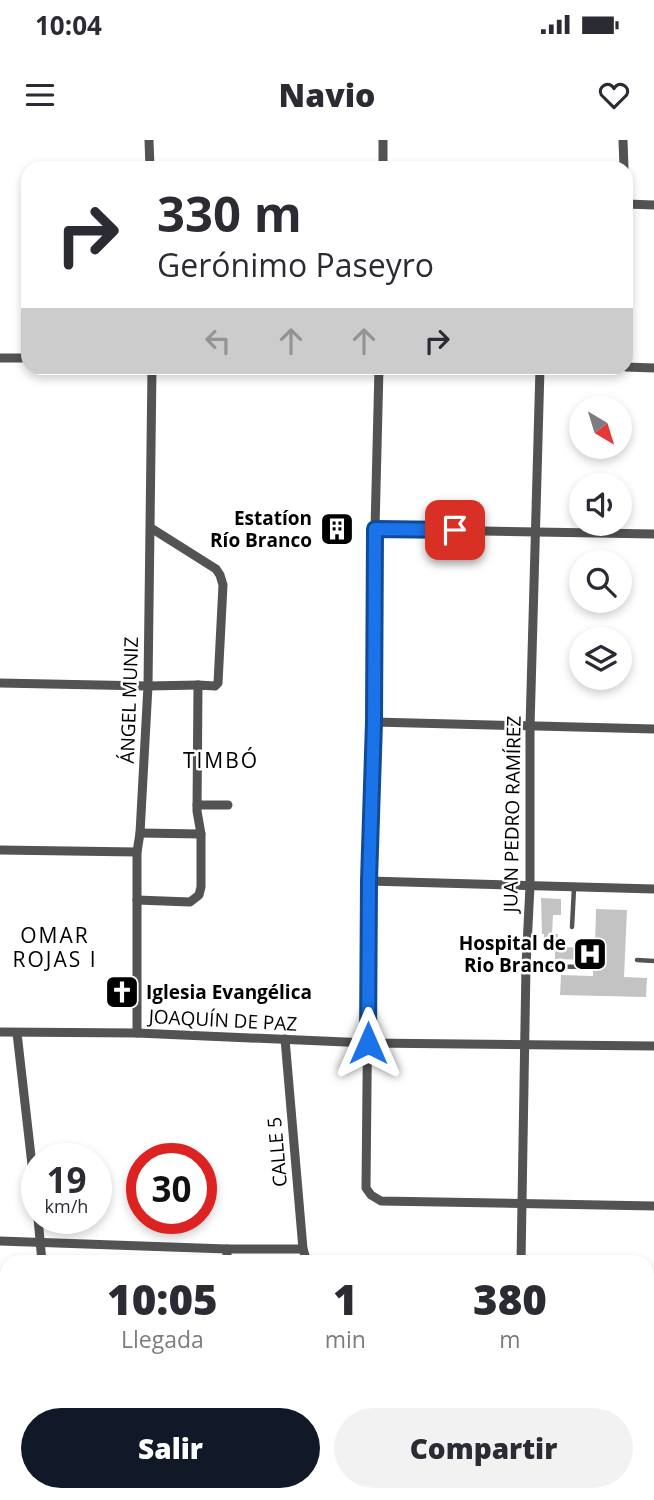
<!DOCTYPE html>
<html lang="es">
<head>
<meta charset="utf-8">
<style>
	:root { --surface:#fff; --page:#f2f2f3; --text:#2b2b33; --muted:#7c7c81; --accent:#111827 }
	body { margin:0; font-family:"Open Sans",sans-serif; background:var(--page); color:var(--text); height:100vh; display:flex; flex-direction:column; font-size:26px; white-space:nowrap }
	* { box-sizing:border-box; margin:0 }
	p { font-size:23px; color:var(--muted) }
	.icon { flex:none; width:38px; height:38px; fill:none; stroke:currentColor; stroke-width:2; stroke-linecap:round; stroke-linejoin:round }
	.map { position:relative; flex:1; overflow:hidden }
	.panel { position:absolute; left:0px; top:1115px; width:654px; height:247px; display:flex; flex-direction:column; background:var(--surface); border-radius:21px 21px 0 0; box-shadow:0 4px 10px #0003 }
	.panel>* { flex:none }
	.banner { position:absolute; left:21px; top:21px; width:612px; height:214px; border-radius:21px; box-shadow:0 4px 10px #0003; background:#fff; color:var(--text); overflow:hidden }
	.needle { width:46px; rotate:142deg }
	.fabs { position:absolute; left:569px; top:256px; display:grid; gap:14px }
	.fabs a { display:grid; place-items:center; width:63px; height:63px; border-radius:50%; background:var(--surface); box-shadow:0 4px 10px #0003; font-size:35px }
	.speed { position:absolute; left:21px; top:1003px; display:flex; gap:14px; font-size:35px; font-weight:700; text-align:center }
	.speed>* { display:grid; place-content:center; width:91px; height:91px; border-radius:50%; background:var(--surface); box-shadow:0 4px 10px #0003; line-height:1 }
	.speed small { font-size:18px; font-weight:400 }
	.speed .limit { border:10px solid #d22; background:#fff; color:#111 }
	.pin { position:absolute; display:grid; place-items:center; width:60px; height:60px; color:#fff; margin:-30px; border-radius:14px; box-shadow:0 4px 10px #0006 }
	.me { position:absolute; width:77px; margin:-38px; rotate:0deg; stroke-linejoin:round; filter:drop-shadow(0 0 5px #0008) }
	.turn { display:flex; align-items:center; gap:24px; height:147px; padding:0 21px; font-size:32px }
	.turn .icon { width:91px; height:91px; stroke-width:2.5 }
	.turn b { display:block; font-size:49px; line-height:60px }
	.lanes { display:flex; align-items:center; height:66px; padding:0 21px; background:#0003; justify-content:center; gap:35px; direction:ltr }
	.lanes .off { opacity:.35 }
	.eta { display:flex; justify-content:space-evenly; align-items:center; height:119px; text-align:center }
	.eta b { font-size:42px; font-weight:800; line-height:49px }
	.cta { display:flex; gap:14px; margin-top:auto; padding:14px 21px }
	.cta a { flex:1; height:80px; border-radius:42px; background:var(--accent); color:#fff; font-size:28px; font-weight:800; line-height:80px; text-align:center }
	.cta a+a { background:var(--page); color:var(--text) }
	.status { display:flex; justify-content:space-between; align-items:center; height:49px; padding:0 35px; background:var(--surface); direction:ltr }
	.status svg { height:19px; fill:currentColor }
	header { display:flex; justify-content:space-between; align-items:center; height:91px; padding:0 21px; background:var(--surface); font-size:32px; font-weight:800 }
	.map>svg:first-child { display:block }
	.building { fill:#c3c3c3 }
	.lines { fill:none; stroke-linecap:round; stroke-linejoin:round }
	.service { stroke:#535353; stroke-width:4.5 }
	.minor { stroke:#535353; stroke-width:9 }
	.route-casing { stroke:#114b97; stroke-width:18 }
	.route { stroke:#1a73e8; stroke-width:12 }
	.labels { text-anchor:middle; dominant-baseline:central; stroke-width:5; stroke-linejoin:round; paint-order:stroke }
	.poi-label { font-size:19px; font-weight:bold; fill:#000; stroke:#fff; text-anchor:end }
	.street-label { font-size:19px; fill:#000; stroke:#fff }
	.neighbourhood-label { font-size:21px; letter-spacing:2px; fill:#000; stroke:#fff }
</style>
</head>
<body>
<div class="status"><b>10:04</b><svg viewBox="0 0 49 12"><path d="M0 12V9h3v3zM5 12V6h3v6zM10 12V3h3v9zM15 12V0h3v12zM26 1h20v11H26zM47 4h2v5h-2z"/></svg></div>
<header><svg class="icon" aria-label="menu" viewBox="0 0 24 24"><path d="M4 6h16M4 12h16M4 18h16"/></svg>Navio<svg class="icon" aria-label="heart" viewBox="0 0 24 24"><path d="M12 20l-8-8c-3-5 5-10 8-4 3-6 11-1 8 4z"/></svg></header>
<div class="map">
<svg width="654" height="1360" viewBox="0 0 654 1360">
	<rect width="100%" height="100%" fill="#fff"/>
	<g class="building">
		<polygon points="326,374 349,375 348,405 324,404"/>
		<polygon points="541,758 561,759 561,775 553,775 552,794 558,794 557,807 595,808 596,769 627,770 624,837 647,838 646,857 560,855 561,835 593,836 593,820 555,819 555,808 544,808 544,794 542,794"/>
	</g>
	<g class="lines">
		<g class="service">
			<polyline points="572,787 574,748"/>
			<polyline points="637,820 654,821"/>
			<polyline points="527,826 587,827"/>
		</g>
		<g class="minor">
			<polyline points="149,0 150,28"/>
			<polyline points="383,0 383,28"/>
			<polyline points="623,0 624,28"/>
			<polyline points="626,64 654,65"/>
			<polyline points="0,218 28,218"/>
			<polyline points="626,227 654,228"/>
			<polyline points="379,228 375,389 374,582 369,741 366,1048 371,1055 381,1061 654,1066"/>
			<polyline points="375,389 654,394"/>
			<polyline points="0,543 148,546 198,545"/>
			<polyline points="374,582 654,589"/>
			<polyline points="197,665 228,665"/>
			<polyline points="140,693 201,694"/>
			<polyline points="0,710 137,712"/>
			<polyline points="369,741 654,749"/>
			<polyline points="137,760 190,762 199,755 201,747 201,694 197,671 198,545 215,546 218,543 223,445 220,435 216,429 151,388"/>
			<polyline points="0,892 137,893 368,903 654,906"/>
			<polyline points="17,893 37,1069"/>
			<polyline points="137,893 137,712 140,693 148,546 152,228"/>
			<polyline points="285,899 303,1109 307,1122"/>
			<polyline points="38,1078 42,1122"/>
			<polyline points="0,1101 227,1109 303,1109"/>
			<polyline points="227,1122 227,1109"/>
			<polyline points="521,1122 526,826 530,746 530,587 540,228"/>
			<polyline points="648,1227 654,1227"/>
			<polyline points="221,1360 221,1354"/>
			<polyline points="515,1360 515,1354"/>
		</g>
	</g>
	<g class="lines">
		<g class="route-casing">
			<polyline id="route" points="368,903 369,741 374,582 375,389 455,390"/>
		</g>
		<use href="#route" class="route"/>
	</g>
	<defs>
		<g id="building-square" transform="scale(1.75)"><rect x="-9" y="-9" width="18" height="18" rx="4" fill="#000" stroke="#fff"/><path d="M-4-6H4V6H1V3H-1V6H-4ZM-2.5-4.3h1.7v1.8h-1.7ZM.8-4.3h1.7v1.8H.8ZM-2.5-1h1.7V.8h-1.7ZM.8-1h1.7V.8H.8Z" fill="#fff"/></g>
		<g id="hospital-square" transform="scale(1.75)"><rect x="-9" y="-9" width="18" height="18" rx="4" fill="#000" stroke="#fff"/><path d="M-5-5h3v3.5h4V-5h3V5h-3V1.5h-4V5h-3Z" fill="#fff"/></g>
		<g id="church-square" transform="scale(1.75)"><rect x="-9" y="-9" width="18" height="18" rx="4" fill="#000" stroke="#fff"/><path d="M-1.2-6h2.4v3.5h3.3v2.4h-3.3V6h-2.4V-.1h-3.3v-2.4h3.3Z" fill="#fff"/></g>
	</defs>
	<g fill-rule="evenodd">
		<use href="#building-square" x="337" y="389"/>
		<use href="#hospital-square" x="590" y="814"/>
		<use href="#church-square" x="122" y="852"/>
	</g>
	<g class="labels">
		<g class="poi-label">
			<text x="312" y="378">Estatíon<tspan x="312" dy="22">Río Branco</tspan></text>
			<text x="566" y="803">Hospital de<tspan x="566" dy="22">Rio Branco</tspan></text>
			<text x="146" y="852" text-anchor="start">Iglesia Evangélica</text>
		</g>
		<g class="street-label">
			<text transform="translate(129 560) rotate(-88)">ÁNGEL MUNIZ</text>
			<text transform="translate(512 674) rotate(-89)">JUAN PEDRO RAMÍREZ</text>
			<text transform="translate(223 880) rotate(3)">JOAQUÍN DE PAZ</text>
			<text transform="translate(277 1012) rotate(-95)">CALLE 5</text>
		</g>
		<g class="neighbourhood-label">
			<text x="221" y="620">TIMBÓ</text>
			<text x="55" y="795">OMAR<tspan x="55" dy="24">ROJAS I</tspan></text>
		</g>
	</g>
</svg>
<div class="fabs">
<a><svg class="needle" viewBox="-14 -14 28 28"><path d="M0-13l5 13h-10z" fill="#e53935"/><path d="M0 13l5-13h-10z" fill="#7c7c81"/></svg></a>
<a><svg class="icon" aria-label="sound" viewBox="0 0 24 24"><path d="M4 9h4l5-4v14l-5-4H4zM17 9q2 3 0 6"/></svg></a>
<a><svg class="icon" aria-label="search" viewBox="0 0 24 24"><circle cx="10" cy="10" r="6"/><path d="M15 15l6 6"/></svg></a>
<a><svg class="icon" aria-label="layers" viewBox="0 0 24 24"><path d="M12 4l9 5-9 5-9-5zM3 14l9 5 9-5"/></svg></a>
</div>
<div class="speed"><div>19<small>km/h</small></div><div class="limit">30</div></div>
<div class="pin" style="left:455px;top:390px;background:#d93025"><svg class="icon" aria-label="arrive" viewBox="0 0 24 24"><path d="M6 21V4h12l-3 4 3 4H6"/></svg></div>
<svg class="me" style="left:368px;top:903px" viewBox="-20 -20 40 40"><path d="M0-17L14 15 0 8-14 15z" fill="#1a73e8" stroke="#fff" stroke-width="4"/></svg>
<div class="banner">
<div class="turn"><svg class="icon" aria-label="right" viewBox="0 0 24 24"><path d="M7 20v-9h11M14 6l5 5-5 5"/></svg><div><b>330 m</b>Gerónimo Paseyro</div></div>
<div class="lanes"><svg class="icon off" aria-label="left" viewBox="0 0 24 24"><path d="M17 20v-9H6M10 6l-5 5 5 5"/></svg><svg class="icon off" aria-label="ahead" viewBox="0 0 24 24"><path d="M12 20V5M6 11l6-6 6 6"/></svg><svg class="icon off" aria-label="ahead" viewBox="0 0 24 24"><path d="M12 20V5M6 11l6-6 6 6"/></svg><svg class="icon" aria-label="right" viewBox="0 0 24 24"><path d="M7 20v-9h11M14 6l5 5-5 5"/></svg></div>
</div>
<section class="panel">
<div class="eta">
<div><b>10:05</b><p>Llegada</p></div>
<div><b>1</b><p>min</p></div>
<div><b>380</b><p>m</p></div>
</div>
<div class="cta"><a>Salir</a><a>Compartir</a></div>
</section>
</div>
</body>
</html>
